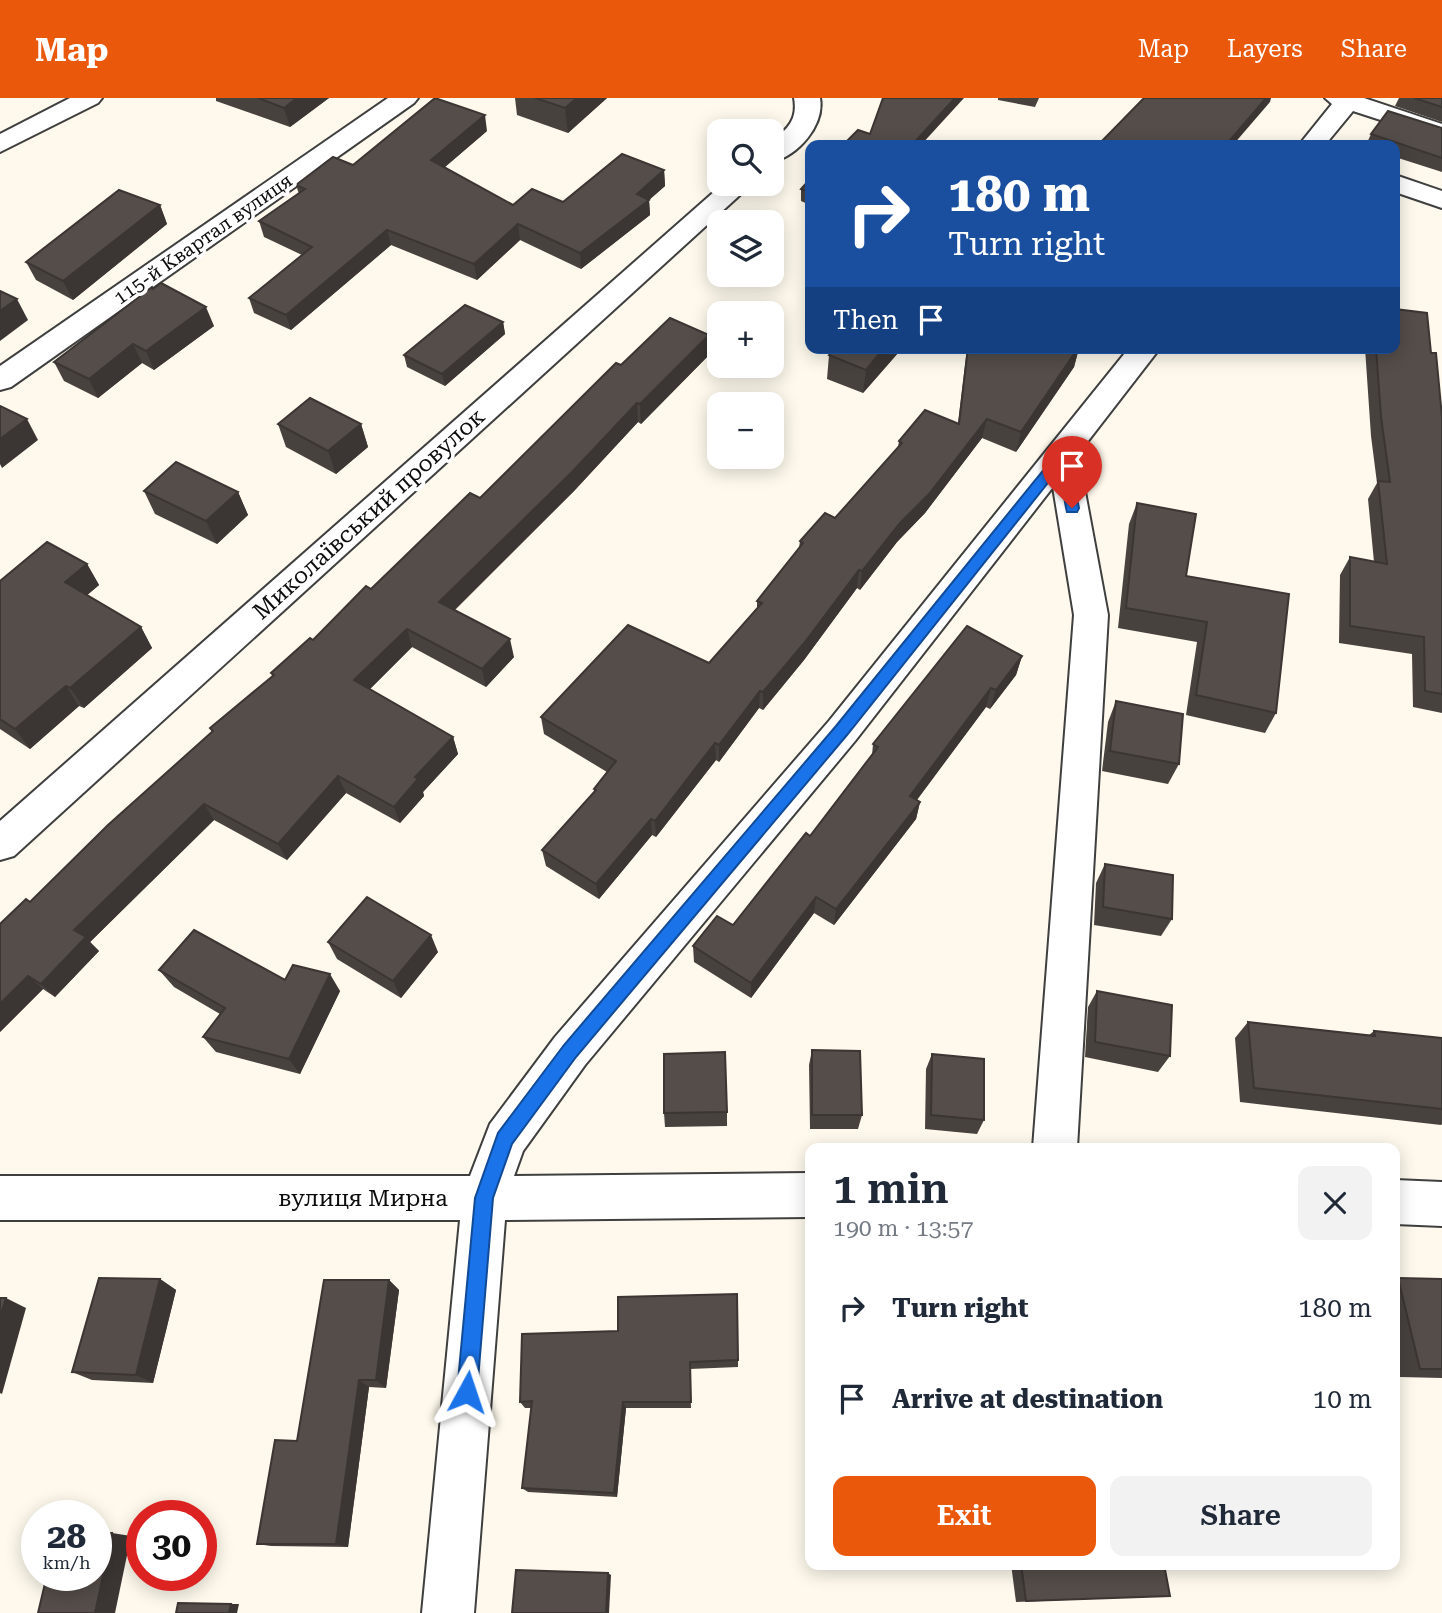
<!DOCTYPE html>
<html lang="en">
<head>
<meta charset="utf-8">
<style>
	:root { --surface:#fff; --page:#f2f2f3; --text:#1f2937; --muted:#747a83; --accent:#ea580c }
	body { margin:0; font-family:"Roboto Serif",serif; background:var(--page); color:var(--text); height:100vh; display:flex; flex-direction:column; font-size:26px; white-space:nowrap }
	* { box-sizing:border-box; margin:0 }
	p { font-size:23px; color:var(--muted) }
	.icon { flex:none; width:38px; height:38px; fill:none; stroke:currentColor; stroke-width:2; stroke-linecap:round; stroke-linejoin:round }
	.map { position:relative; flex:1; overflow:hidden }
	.drawer { position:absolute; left:805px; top:1045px; width:595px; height:427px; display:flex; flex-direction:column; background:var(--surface); border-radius:14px; box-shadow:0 4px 18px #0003 }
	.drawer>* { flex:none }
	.guide { position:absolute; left:805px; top:42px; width:595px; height:214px; border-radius:14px; box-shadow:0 4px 18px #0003; background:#1a4fa0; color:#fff; overflow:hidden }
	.tools { position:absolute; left:707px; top:21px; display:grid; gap:14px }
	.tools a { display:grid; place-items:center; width:77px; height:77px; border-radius:14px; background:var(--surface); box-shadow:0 4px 18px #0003; font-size:35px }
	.speed { position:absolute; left:21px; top:1402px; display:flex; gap:14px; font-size:35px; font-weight:700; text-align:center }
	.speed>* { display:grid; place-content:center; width:91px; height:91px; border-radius:50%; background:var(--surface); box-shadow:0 4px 18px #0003; line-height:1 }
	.speed small { font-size:18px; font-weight:400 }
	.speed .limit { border:10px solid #d22; background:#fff; color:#111 }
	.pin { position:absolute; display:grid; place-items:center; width:60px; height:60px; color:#fff; margin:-72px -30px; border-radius:50% 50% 50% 0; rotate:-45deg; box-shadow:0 0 7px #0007 }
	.pin .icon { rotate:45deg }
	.me { position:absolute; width:77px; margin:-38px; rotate:5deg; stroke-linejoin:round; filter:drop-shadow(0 0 5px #0008) }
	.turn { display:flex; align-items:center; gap:24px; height:147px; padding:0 28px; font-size:32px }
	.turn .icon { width:91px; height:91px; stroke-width:2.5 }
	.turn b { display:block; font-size:49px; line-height:60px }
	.then { display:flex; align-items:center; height:66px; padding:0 28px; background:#0003; gap:14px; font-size:26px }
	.round { display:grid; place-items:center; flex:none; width:74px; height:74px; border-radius:14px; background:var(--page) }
	.head { display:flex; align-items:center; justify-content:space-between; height:119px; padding:0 28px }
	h1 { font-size:42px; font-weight:600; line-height:52px }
	.button { display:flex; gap:14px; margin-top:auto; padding:14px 28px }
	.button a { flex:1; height:80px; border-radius:14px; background:var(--accent); color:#fff; font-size:28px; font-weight:600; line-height:80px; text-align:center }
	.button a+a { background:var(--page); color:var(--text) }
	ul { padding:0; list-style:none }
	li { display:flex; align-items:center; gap:21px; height:91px; padding:0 28px }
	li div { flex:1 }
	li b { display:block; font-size:26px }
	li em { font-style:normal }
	header { display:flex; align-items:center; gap:42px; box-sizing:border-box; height:98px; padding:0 35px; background:var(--accent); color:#fff }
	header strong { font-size:33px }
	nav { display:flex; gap:38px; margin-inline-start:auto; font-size:24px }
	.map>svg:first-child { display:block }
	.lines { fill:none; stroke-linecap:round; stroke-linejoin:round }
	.street-casing { stroke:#3f3f3f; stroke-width:4 }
	.street { fill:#fff; fill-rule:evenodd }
	.wall { fill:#48423f }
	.shaded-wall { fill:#3b3633 }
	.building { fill:#544d49; stroke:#3b3633; stroke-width:2 }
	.route { fill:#1a73e8; stroke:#114b97; stroke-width:2 }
	.labels { text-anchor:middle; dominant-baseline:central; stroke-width:7; stroke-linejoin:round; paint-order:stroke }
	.far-street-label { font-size:19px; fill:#0c0c0c; stroke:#fff }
	.street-label { font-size:23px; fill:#0c0c0c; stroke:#fff }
</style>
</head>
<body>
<header>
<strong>Map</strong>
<nav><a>Map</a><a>Layers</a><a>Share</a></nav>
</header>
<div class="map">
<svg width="1442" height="1515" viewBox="0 0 1442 1515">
	<rect width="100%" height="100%" fill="#fef9ec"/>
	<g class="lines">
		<g class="street-casing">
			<g id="street">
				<polygon points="70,0 102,0 98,5 0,54 0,36"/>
				<polygon points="388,0 418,0 414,5 11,289 0,292 0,268"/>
				<path d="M794,0H820C825,27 798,58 772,64V43C788,31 798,21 794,0Z"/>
				<polygon points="1325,0 1364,0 1442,26 1442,42 1353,13 1325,47 1299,47 1332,6"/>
				<polygon points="1395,77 1442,93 1442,110 1395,94"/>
				<polygon points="723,86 752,86 14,758 0,762 0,723"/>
				<polygon points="1129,250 1160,250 1078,356 1108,517 1077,1050 1033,1050 1074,517 1053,389 855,643 585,967 523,1053 514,1078 810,1075 810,1119 505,1122 474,1515 422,1515 460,1122 0,1122 0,1078 470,1078 490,1026 555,939 829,623"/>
				<polygon points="1395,1082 1442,1084 1442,1128 1395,1126"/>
			</g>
		</g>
		<use href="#street" class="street"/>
	</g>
	<g class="wall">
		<polygon points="216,0 329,0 290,29 216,3"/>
		<polygon points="515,0 607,0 568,35 517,17"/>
		<polygon points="998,0 1039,0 1035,9 998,2"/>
		<polygon points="1399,0 1442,0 1442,24 1395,8"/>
		<polygon points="1442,30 1442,74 1395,59 1395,47 1366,47 1371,36"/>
		<polygon points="487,33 444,70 513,107 563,104 664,72 665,88 649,102 650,117 581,171 520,142 477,182 391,147 291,232 254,215 249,200 302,157 264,139 259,123 299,96 296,87 353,67"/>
		<polygon points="810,81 810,107 801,103 801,91"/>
		<polygon points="160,107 167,126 73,202 36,182 26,164"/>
		<polygon points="153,191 214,228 154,272 142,265 98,300 64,283 54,264"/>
		<polygon points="503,224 505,236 445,288 407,269 404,257"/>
		<polygon points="967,250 1079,250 1074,269 1016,354 982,340 925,415 897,444 860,492 857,490 804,562 763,612 759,610 719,664 716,662 656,739 652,737 599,801 546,768 542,752 594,694 594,691 607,674 544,636 541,619 709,565 757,510 757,503 799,450 800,443 835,420 898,349 899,343 958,325"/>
		<polygon points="1365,250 1395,250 1431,255 1442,319 1442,615 1413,609 1412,556 1339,545 1340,477 1350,459 1374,464 1368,401 1377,385 1371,338"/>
		<polygon points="898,255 863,295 827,281 829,257"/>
		<polygon points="709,257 641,326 638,324 574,393 455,512 514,559 486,589 412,549 370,591 453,639 458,656 423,694 424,698 400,725 346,695 287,762 214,722 90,844 99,853 55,899 43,891 0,934 30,804 212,634 210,630 272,578 271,575 313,542 371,491 480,400 621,267"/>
		<polygon points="278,326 361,326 368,349 336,376 286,349"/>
		<polygon points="144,393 238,394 248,417 217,446 155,416"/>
		<polygon points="1137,405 1276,615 1265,635 1186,617 1197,544 1118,530 1129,426"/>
		<polygon points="87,466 99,487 87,497 141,529 152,550 84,610 79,608 30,651 0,631 0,483"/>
		<polygon points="1022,558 1016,577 990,611 986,609 917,702 920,704 916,721 834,827 814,815 751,900 694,864 693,848 733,827 810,738 872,657 873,646"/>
		<polygon points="1116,603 1179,666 1168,686 1102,673 1108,624"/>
		<polygon points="1105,766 1172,821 1161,838 1094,827 1096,785"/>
		<polygon points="328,844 438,854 401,900 337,861"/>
		<polygon points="159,872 285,882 340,893 300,976 216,954 203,939 220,916 174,889"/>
		<polygon points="1097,893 1170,958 1158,974 1085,959 1088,909"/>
		<polygon points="1248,924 1369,937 1374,933 1442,940 1442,1026 1441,1027 1240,1004 1235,940"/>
		<polygon points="812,952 862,1017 858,1031 810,1031 809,967"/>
		<polygon points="932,956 984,1022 977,1036 925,1031 926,971"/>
		<polygon points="727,1014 727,1028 665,1029 664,1015"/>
		<polygon points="1398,1180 1442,1181 1442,1280 1400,1279 1395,1257 1395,1182"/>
		<polygon points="160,1181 176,1192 153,1285 92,1282 72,1274"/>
		<polygon points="389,1182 399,1192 386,1290 369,1289 348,1449 271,1448 257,1446 297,1343"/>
		<polygon points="522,1236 738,1262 738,1269 690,1271 691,1310 626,1310 617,1399 528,1394 522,1390 532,1310 525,1310 520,1304"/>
		<polygon points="1011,1466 1164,1466 1170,1498 1016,1504"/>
	</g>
	<g class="shaded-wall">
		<polygon points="297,0 329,0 290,29 284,10"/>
		<polygon points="577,0 607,0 568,35 565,10"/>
		<polygon points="955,0 964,0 921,47 912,47"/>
		<polygon points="1266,0 1271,0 1270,4 1233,47 1226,47"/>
		<polygon points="485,17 487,33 434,78 431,62"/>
		<polygon points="664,72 665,88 649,102 650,117 581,171 580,155 637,96"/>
		<polygon points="160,107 167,126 73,202 63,183"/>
		<polygon points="518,126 520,142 477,182 474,166"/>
		<polygon points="387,132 391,147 291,232 286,217"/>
		<polygon points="17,201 28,222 0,243 0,213"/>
		<polygon points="206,209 214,228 154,272 146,253"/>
		<polygon points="503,224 505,236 445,288 442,276"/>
		<polygon points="709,237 709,257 641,326 640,306"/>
		<polygon points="133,246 142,265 98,300 89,281"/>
		<polygon points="884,250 899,250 898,255 863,295 866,272"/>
		<polygon points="1079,250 1074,269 1016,354 1021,334"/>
		<polygon points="637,305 638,324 574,393 444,522 439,504"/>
		<polygon points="27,321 38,342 2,370 0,366 0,341"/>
		<polygon points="987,321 982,340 925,415 897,444 860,492 862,473 900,425"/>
		<polygon points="361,326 368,349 336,376 328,353"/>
		<polygon points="238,394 248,417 217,446 206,423"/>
		<polygon points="87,466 99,487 78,505 65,484"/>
		<polygon points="859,472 857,490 804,562 763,612 763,594"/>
		<polygon points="141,529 152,550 84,610 70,590"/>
		<polygon points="407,531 412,549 361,600 354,582"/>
		<polygon points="510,541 514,559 486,589 482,571"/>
		<polygon points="1022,558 1016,577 990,611 996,592"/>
		<polygon points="66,588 79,608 30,651 15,631"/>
		<polygon points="991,590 986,609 906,716 910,698"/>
		<polygon points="760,593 759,610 719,664 719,647"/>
		<polygon points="453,639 458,656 423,694 424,698 400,725 394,709 415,679"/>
		<polygon points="715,645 716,662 656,739 655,723"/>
		<polygon points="338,678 346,695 287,762 278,746"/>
		<polygon points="920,704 916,721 834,827 836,811"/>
		<polygon points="204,706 214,722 90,844 99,853 55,899 41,886 74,832"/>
		<polygon points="651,721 652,737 599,801 596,786"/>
		<polygon points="816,799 814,815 751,900 751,885"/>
		<polygon points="431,837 438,854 401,900 393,883"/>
		<polygon points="330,876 340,893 300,976 289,961"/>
		<polygon points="28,878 43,891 0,934 0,906"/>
		<polygon points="160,1181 176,1192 153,1285 136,1277"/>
		<polygon points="389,1182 399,1192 386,1290 376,1282"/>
		<polygon points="6,1200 26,1210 2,1296 0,1295 0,1219"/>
		<polygon points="359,1282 369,1289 348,1449 336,1446"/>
		<polygon points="623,1304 626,1310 617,1399 614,1395"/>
		<polygon points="112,1435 131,1438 115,1515 95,1515"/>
		<polygon points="608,1475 611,1477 609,1515 606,1515"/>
		<polygon points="231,1506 239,1506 237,1515 229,1515"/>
	</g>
	<g class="building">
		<polygon points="258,0 297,0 284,10"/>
		<polygon points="435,0 485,17 431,62 513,107 532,91 563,104 622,56 664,72 637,96 649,102 580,155 518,126 474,166 387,132 286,217 249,200 312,149 259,123 305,91 296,87 333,59 353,67"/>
		<polygon points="535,0 577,0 565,10"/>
		<polygon points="883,0 955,0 912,47 843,47 858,32 870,36"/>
		<polygon points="1144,0 1266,0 1226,47 1098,47"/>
		<polygon points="1414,0 1442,0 1442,9"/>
		<polygon points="1388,13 1442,30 1442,60 1371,36"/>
		<polygon points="810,81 810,94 801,91"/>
		<polygon points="119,92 160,107 63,183 26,164"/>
		<polygon points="161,185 206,209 146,253 133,246 89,281 54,264 152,189 153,191"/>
		<polygon points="0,193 17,201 0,213"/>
		<polygon points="465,207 503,224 442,276 404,257"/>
		<polygon points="1395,211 1427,215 1431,255 1436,255 1442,319 1442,596 1425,593 1424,539 1350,528 1350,459 1387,466 1378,383 1390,384 1381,319 1376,250 1395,250"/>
		<polygon points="670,220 709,237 640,306 637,305 572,374 439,504 510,541 482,571 407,531 354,582 453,639 415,679 418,681 394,709 338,678 278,746 204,706 74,832 86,839 41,886 28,878 0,906 0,826 26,801 30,804 108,727 213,633 210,630 274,577 271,575 310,540 313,542 366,488 371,491 470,395 480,400 616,265 621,267"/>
		<polygon points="835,250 884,250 866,272 829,257"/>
		<polygon points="968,250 1078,250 1021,334 987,321 929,396 900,425 862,473 859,472 805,544 763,594 760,593 719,647 715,645 655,723 651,721 596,786 542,752 596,692 594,691 616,663 541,619 628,527 709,565 762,505 757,503 803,445 800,443 825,415 835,420 902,345 899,343 925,312 959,326"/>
		<polygon points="310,300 361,326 328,353 278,326"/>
		<polygon points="0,308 27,321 0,341"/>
		<polygon points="176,364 238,394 206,423 144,393"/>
		<polygon points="1137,405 1196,416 1186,478 1289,496 1276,615 1196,597 1207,524 1126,510"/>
		<polygon points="47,444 87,466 65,484 141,529 70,590 66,588 15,631 0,621 0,483"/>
		<polygon points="967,528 1022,558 996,592 991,590 910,698 920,704 836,811 816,799 751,885 693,848 717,818 733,827 806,735 810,738 878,649 873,646"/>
		<polygon points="1116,603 1183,616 1179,666 1110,653"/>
		<polygon points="1105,766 1173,777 1172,821 1103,809"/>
		<polygon points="367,799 431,837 393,883 328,844"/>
		<polygon points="194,832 285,882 293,867 330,876 289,961 203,939 225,910 159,872"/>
		<polygon points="1097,893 1172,907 1170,958 1095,944"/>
		<polygon points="1248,924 1375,938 1374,933 1442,940 1442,1011 1254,990"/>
		<polygon points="812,952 860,953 862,1017 812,1017"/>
		<polygon points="725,954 727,1014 664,1015 664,956"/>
		<polygon points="932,956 984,961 984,1022 931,1017"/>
		<polygon points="99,1180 160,1181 136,1277 72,1274"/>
		<polygon points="1398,1180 1442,1181 1442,1271 1420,1271"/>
		<polygon points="324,1182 389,1182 376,1282 359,1282 336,1446 257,1446 275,1342 297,1343"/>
		<polygon points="737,1196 738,1262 690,1264 691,1304 623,1304 614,1395 522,1390 532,1303 520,1304 522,1236 618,1233 618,1199"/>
		<polygon points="0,1200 6,1200 0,1219"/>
		<polygon points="96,1435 112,1435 95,1515 38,1515 47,1477 96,1477"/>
		<polygon points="1021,1466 1164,1466 1170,1498 1026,1503"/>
		<polygon points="516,1472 608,1475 606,1515 512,1515"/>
		<polygon points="178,1505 231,1506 229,1515 176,1515"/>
	</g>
	<polygon class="route" points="1063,352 1069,357 1079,410 1077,414 1067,414 1066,410 1059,371 847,637 576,959 512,1046 493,1100 477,1294 474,1301 467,1304 460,1301 457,1294 475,1100 498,1035 564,947 836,628 1058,354"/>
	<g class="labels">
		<g class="far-street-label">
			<text transform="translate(203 141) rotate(-35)">115-й Квартал вулиця</text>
		</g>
		<g class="street-label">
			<text transform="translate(369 416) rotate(-42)">Миколаївський провулок</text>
			<text x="363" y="1100">вулиця Мирна</text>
		</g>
	</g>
</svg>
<div class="tools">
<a><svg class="icon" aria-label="search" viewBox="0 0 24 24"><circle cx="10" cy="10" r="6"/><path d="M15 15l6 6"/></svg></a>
<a><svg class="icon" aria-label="layers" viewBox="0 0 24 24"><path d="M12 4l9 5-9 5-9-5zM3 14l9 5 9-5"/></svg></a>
<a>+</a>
<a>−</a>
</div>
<div class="speed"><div>28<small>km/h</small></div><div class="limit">30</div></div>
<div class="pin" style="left:1072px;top:410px;background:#d93025"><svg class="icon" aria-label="arrive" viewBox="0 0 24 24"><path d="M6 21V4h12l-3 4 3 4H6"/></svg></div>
<svg class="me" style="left:467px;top:1294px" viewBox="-20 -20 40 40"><path d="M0-17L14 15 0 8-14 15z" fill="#1a73e8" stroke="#fff" stroke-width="4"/></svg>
<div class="guide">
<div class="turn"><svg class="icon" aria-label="right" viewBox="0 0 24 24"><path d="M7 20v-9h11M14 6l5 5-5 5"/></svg><div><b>180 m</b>Turn right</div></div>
<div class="then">Then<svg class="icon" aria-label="arrive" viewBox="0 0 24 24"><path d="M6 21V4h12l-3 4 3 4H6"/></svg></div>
</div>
<section class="drawer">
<div class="head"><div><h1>1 min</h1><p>190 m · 13:57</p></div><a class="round"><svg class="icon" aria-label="close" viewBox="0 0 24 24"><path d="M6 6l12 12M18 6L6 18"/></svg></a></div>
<ul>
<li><svg class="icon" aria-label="right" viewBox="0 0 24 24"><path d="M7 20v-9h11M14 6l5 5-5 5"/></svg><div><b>Turn right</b></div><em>180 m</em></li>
<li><svg class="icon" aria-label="arrive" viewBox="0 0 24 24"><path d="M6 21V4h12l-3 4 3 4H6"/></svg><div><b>Arrive at destination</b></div><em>10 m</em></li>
</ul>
<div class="button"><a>Exit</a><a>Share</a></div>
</section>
</div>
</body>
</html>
